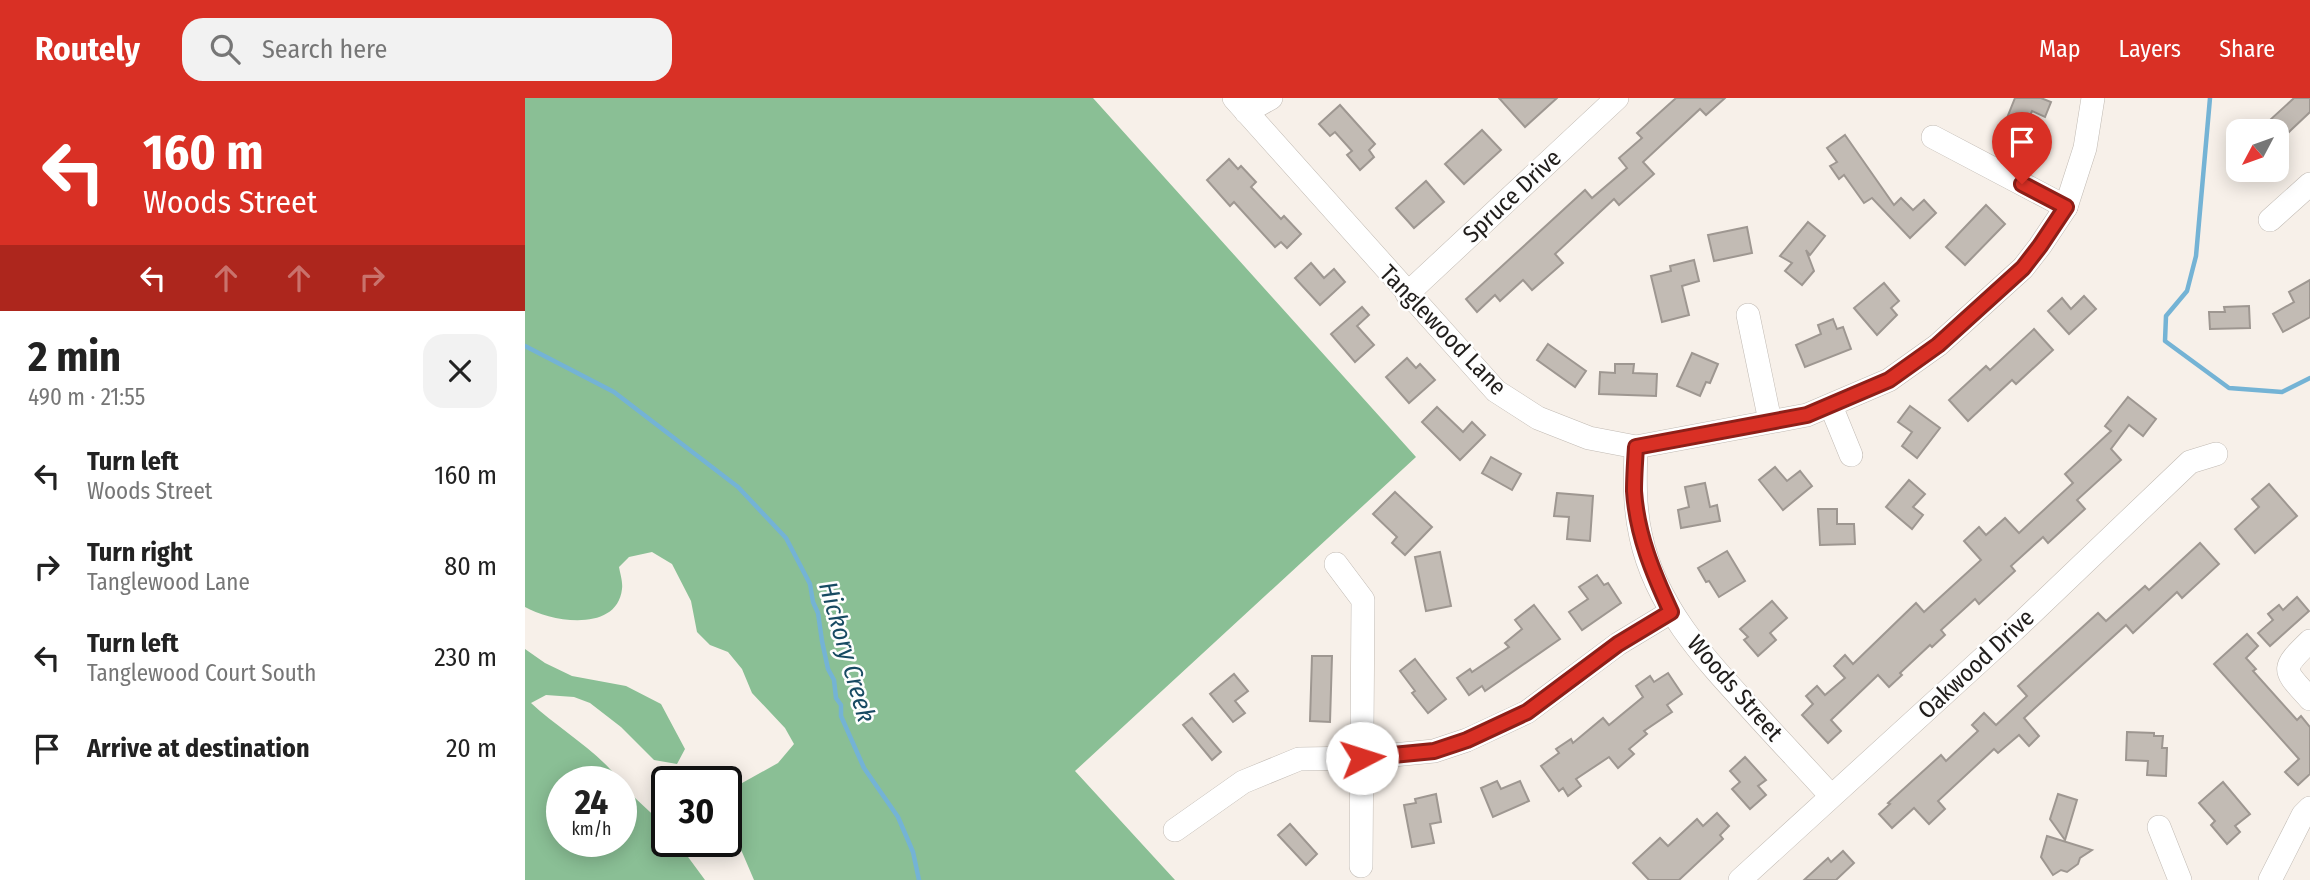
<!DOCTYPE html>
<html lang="en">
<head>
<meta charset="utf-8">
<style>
	:root { --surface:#fff; --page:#f2f2f2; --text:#222; --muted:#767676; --accent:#d93025 }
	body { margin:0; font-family:"Fira Sans Condensed",sans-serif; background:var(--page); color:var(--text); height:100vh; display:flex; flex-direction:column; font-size:26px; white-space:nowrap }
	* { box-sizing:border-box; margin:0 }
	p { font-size:23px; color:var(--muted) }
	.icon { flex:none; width:38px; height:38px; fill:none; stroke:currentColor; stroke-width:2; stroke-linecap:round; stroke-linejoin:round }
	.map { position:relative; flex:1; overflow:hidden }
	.sheet { display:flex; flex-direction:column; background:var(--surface); width:525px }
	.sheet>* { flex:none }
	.hud { background:#d93025; color:#fff; overflow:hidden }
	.needle { width:46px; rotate:229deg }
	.fabs { position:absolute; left:1701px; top:21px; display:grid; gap:14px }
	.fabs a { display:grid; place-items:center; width:63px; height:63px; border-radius:14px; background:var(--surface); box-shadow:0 4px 18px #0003; font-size:35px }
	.speed { position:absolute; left:21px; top:668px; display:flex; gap:14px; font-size:35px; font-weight:700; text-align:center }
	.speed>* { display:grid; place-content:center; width:91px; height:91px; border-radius:50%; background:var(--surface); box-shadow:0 4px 18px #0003; line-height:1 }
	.speed small { font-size:18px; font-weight:400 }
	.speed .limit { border:4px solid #111; border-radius:10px; background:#fff; color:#111 }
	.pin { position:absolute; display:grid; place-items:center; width:60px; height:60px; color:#fff; margin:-72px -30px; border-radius:50% 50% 50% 0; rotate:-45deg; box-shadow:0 0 7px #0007 }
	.pin .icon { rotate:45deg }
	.me { position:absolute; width:77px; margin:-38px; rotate:85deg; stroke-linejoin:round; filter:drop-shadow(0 0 5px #0008) }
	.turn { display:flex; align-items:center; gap:24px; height:147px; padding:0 28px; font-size:32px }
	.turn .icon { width:91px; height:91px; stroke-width:2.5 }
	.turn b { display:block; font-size:49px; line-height:60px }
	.lanes { display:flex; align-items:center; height:66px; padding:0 28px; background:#0003; justify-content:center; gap:35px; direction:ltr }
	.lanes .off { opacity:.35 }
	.round { display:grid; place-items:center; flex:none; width:74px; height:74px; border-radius:21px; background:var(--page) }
	.headline { display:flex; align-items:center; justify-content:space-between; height:119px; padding:0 28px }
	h1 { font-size:42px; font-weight:700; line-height:52px }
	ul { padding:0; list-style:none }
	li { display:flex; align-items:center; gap:21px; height:91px; padding:0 28px }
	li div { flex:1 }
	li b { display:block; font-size:26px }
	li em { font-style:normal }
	header { display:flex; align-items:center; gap:42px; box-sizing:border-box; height:98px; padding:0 35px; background:var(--accent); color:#fff }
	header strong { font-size:33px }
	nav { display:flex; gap:38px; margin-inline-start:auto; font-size:24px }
	.search { width:490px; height:63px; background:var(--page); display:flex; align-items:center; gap:18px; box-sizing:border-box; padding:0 24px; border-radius:21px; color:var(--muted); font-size:26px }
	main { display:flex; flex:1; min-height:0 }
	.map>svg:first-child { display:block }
	.forest { fill:#8abf95 }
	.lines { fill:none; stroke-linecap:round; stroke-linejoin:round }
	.stream { stroke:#74b3d5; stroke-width:4.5 }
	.building { fill:#c2bbb4; stroke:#9e9791; stroke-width:2 }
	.minor-casing { stroke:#c1bab3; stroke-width:24 }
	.minor { stroke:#fff; stroke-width:23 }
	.route-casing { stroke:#8d1f18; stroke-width:18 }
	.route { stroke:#d93025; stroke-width:12 }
	.labels { text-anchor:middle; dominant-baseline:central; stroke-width:5; stroke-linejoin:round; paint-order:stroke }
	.street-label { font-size:24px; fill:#201d1b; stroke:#fefefe }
	.water-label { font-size:26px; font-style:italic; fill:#174a62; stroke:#fefefe }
</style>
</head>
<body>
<header>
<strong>Routely</strong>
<div class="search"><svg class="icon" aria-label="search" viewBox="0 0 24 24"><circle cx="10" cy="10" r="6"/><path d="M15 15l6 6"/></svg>Search here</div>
<nav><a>Map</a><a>Layers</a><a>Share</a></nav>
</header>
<main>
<section class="sheet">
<div class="hud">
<div class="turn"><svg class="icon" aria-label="left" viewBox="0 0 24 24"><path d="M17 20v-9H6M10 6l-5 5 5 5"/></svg><div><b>160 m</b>Woods Street</div></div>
<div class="lanes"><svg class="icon" aria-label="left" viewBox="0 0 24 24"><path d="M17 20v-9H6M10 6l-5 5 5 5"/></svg><svg class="icon off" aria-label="ahead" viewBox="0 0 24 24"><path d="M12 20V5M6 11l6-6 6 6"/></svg><svg class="icon off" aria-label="ahead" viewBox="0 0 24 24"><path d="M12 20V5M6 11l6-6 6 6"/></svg><svg class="icon off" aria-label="right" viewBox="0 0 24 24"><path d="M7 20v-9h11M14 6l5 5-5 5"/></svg></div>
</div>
<div class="headline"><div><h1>2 min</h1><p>490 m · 21:55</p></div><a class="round"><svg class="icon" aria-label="close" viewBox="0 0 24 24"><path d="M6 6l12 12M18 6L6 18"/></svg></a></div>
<ul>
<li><svg class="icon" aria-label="left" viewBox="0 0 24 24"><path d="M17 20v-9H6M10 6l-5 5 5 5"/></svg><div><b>Turn left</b><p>Woods Street</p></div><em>160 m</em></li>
<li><svg class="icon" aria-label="right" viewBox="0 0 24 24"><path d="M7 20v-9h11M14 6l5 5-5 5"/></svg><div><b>Turn right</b><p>Tanglewood Lane</p></div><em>80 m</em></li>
<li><svg class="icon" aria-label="left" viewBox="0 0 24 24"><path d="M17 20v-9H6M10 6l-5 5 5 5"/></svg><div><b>Turn left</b><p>Tanglewood Court South</p></div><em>230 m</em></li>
<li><svg class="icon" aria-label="arrive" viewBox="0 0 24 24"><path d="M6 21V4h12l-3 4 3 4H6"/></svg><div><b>Arrive at destination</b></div><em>20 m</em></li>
</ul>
</section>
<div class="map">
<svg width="1785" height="782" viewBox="0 0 1785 782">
	<rect width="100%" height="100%" fill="#f7f0e9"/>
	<g class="forest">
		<path d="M0,0H568L891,359L550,673L650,782H229L211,740L209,719L201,712V694L253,665L269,646L260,630L227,595L217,571L203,554L185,547L172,534L166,503L147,466L127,454L104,459L94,469C95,475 98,484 97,491C92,535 26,524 0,509Z"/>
		<path d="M0,551L20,565L47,578L101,588L136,606L160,651L152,666L129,662L96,629L65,605L49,599L21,597L6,605C34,631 73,653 96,684H37V744H96V685C110,702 127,714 142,731V744H152L180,782H0Z"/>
	</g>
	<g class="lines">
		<g class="stream">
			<polyline points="1685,0 1671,158 1662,193 1641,218 1640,243 1704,290 1757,294 1785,280"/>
			<polyline points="0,248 89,294 213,389 261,440 285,486 288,504 293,515 297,543 303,571 309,582 311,600 316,607 316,618 339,670 373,719 388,754 394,782"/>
		</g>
	</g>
	<g class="building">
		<polygon points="974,0 1032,0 1000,29"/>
		<polygon points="1151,0 1200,0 1181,17 1175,11 1118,64 1129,76 1094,107 1089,101 1030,156 1038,165 1007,192 998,182 975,203 970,197 952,214 941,201 1060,92 1067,100 1102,70 1094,60 1117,40 1112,35"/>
		<polygon points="1490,0 1516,0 1526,4 1520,19 1507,13 1496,38 1478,30"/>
		<polygon points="1769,0 1785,0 1785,14 1766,32 1752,46 1752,33 1733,33"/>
		<polygon points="815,7 850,46 844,52 849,59 835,72 822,57 827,53 810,34 805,38 794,26"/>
		<polygon points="957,32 976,52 939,86 920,66"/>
		<polygon points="1320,37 1369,107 1376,100 1388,112 1399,102 1411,115 1385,140 1347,100 1339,105 1319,77 1314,81 1305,68 1312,64 1302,50"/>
		<polygon points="704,61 713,71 716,68 731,84 726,89 756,121 759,118 776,136 762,150 756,144 750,149 709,104 705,108 682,82"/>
		<polygon points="901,83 919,104 889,130 871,110"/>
		<polygon points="1461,107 1480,126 1440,167 1421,149"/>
		<polygon points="1283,124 1300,138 1285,157 1281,152 1289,173 1277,187 1260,173 1267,165 1255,158"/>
		<polygon points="1222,129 1227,155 1189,163 1183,137"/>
		<polygon points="1169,162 1174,183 1157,188 1164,217 1137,224 1126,178 1146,173 1145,168"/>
		<polygon points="786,165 799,180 809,171 820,184 795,207 770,180"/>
		<polygon points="1785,182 1785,219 1758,234 1748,216 1769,204 1764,194"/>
		<polygon points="1359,185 1374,203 1366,210 1372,217 1352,237 1329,210"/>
		<polygon points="1559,198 1571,211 1544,236 1523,213 1537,200 1546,211"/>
		<polygon points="1724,208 1725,230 1685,231 1684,214 1700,214 1699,209"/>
		<polygon points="837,209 844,217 832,228 849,247 830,264 806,236"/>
		<polygon points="1308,221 1312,231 1318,229 1326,251 1280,269 1271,247 1296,236 1293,227"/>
		<polygon points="1509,231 1528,252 1491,286 1487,282 1443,323 1424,302 1461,268 1465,272"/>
		<polygon points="1023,246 1061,273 1050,289 1012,262"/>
		<polygon points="1167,255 1193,266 1185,285 1181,284 1175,298 1152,288"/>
		<polygon points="882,260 891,270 895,266 910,282 884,305 861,279"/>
		<polygon points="1090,266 1109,266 1108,275 1132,276 1131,298 1074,296 1075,274 1090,275"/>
		<polygon points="1603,299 1631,321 1618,338 1604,327 1586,351 1596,362 1552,402 1560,411 1523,445 1518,439 1486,468 1490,473 1454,506 1450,501 1416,532 1420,537 1407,549 1405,547 1375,575 1377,577 1364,589 1353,577 1306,622 1316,633 1303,645 1277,617 1288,606 1281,598 1292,588 1300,597 1320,580 1309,568 1320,557 1328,566 1391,505 1399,514 1456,462 1439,443 1454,429 1461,437 1480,420 1494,435 1548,385 1540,376 1586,333 1580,328"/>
		<polygon points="1385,308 1415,330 1392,360 1377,348 1387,334 1373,324"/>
		<polygon points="912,309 938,334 947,324 960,337 935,362 897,324"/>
		<polygon points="966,359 996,376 987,392 957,375"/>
		<polygon points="1250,369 1262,383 1275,373 1287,388 1258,412 1234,382"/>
		<polygon points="1384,382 1400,396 1388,409 1398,417 1387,431 1361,409"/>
		<polygon points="1180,385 1185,409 1192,407 1195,423 1156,430 1153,412 1164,409 1160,389"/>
		<polygon points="1744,386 1772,418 1730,455 1710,431 1734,409 1727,401"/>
		<polygon points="870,394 907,429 880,457 867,445 872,439 848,416"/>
		<polygon points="1032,395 1068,398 1065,443 1042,441 1044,419 1029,418"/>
		<polygon points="1293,411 1312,411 1312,426 1329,426 1330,446 1295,447"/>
		<polygon points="1675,445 1694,466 1657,500 1652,494 1608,535 1601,527 1499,620 1514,638 1504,648 1494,637 1473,655 1469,651 1413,703 1420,711 1404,726 1389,710 1367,730 1354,716 1365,706 1363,705 1416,657 1421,663 1453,633 1447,627 1459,615 1471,627 1502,598 1493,588 1573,515 1581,523 1620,488 1624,492"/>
		<polygon points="1202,453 1220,483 1194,499 1184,483 1181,484 1173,470"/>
		<polygon points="915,454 926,508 901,513 890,459"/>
		<polygon points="1072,477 1079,487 1083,485 1096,505 1057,532 1044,514 1063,501 1054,489"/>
		<polygon points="1772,499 1784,513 1745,548 1733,535 1748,522 1743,516 1754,507 1758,512"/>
		<polygon points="1247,503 1262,520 1245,535 1251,542 1233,558 1219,542 1223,539 1215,531"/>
		<polygon points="1009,507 1035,541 960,593 957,588 944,597 932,580 945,571 947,574 984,549 980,545 997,531 990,522"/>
		<polygon points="1722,536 1733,548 1721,560 1731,571 1728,573 1772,622 1776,618 1785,629 1785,676 1773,687 1760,674 1774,661 1689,566"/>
		<polygon points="787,558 807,558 805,624 785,623"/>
		<polygon points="890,561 921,601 903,615 887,595 890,593 875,573"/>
		<polygon points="1143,575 1157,596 1142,607 1147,614 1119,633 1122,636 1104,651 1109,656 1093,670 1084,659 1051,681 1056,688 1043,698 1038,690 1034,693 1016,668 1034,655 1031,651 1046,641 1048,645 1078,620 1084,627 1118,599 1111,588 1125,578 1129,584"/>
		<polygon points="709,576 723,593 710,603 720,615 708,624 685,596"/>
		<polygon points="667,620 696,654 687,662 658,627"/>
		<polygon points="1602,634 1629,635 1629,638 1638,638 1637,650 1642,650 1641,678 1622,677 1623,663 1601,662"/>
		<polygon points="1220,659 1241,682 1233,688 1241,697 1225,711 1207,691 1215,684 1205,673"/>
		<polygon points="972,683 976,691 995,683 1004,703 968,719 956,690"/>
		<polygon points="1698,684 1725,716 1710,728 1715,734 1702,746 1686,727 1690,723 1674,705"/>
		<polygon points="911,696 916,724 905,726 909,745 887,749 879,707 891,705 890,701"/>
		<polygon points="1533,696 1552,702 1540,742 1525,721"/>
		<polygon points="1192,715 1204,728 1195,737 1198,741 1154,782 1124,782 1108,765 1135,740 1143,748 1172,721 1178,728"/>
		<polygon points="765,726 792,756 781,767 753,737"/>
		<polygon points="1522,738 1567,752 1555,760 1553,766 1542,774 1536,772 1528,777 1516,759"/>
		<polygon points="1318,753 1329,765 1311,782 1279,782 1303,760 1306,764"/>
	</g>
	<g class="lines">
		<g class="minor-casing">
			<g id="minor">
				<polyline points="709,0 971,293 1013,320 1064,340 1111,349 1282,317 1364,282 1413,247 1498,170 1515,148 1541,109 1560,50 1568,0"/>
				<polyline points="721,14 746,0"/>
				<polyline points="1408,39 1541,109"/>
				<polyline points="1745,122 1785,86"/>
				<polyline points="882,196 1092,0"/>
				<polyline points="1223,217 1245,323"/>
				<polyline points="1306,308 1326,357"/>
				<path d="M1111,349C1110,379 1109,409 1116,439C1131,509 1180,561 1227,612C1253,641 1280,669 1306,698"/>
				<polyline points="811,466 838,502 836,768"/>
				<path d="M1785,543C1755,572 1758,571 1785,601"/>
				<polyline points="1634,729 1655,782"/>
				<polyline points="650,732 718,684 774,661 837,660 909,653 942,642 1002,614 1093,546 1146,514"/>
				<polyline points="1215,782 1489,532 1665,364 1691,356"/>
				<polyline points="1745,782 1778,717 1785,710"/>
			</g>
		</g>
		<use href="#minor" class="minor"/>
	</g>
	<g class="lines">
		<g class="route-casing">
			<path id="route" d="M837,660L909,653L942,642L1002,614L1093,546L1146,514C1128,475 1112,437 1109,393C1109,379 1110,364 1111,349L1282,317L1364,282L1413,247L1498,170L1515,148L1541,109L1497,86"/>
		</g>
		<use href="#route" class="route"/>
	</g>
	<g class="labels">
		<g class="street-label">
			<text transform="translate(987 98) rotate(-43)">Spruce Drive</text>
			<text transform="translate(918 232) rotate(46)">Tanglewood Lane</text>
			<text transform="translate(1451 566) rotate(-43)">Oakwood Drive</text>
			<text transform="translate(1210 590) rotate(49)">Woods Street</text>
		</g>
		<g class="water-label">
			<text transform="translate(322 554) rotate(74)">Hickory Creek</text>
		</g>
	</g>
</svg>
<div class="fabs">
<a><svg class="needle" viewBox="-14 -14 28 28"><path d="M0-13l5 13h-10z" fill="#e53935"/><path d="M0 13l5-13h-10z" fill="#767676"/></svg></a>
</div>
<div class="speed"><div>24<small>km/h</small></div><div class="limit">30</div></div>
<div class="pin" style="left:1497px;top:86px;background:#d93025"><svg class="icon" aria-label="arrive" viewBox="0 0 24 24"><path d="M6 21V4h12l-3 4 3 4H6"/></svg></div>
<svg class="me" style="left:837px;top:660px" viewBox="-20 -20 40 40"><circle r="19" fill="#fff"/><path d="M0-13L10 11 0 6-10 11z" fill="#d93025"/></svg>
</div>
</main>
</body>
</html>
